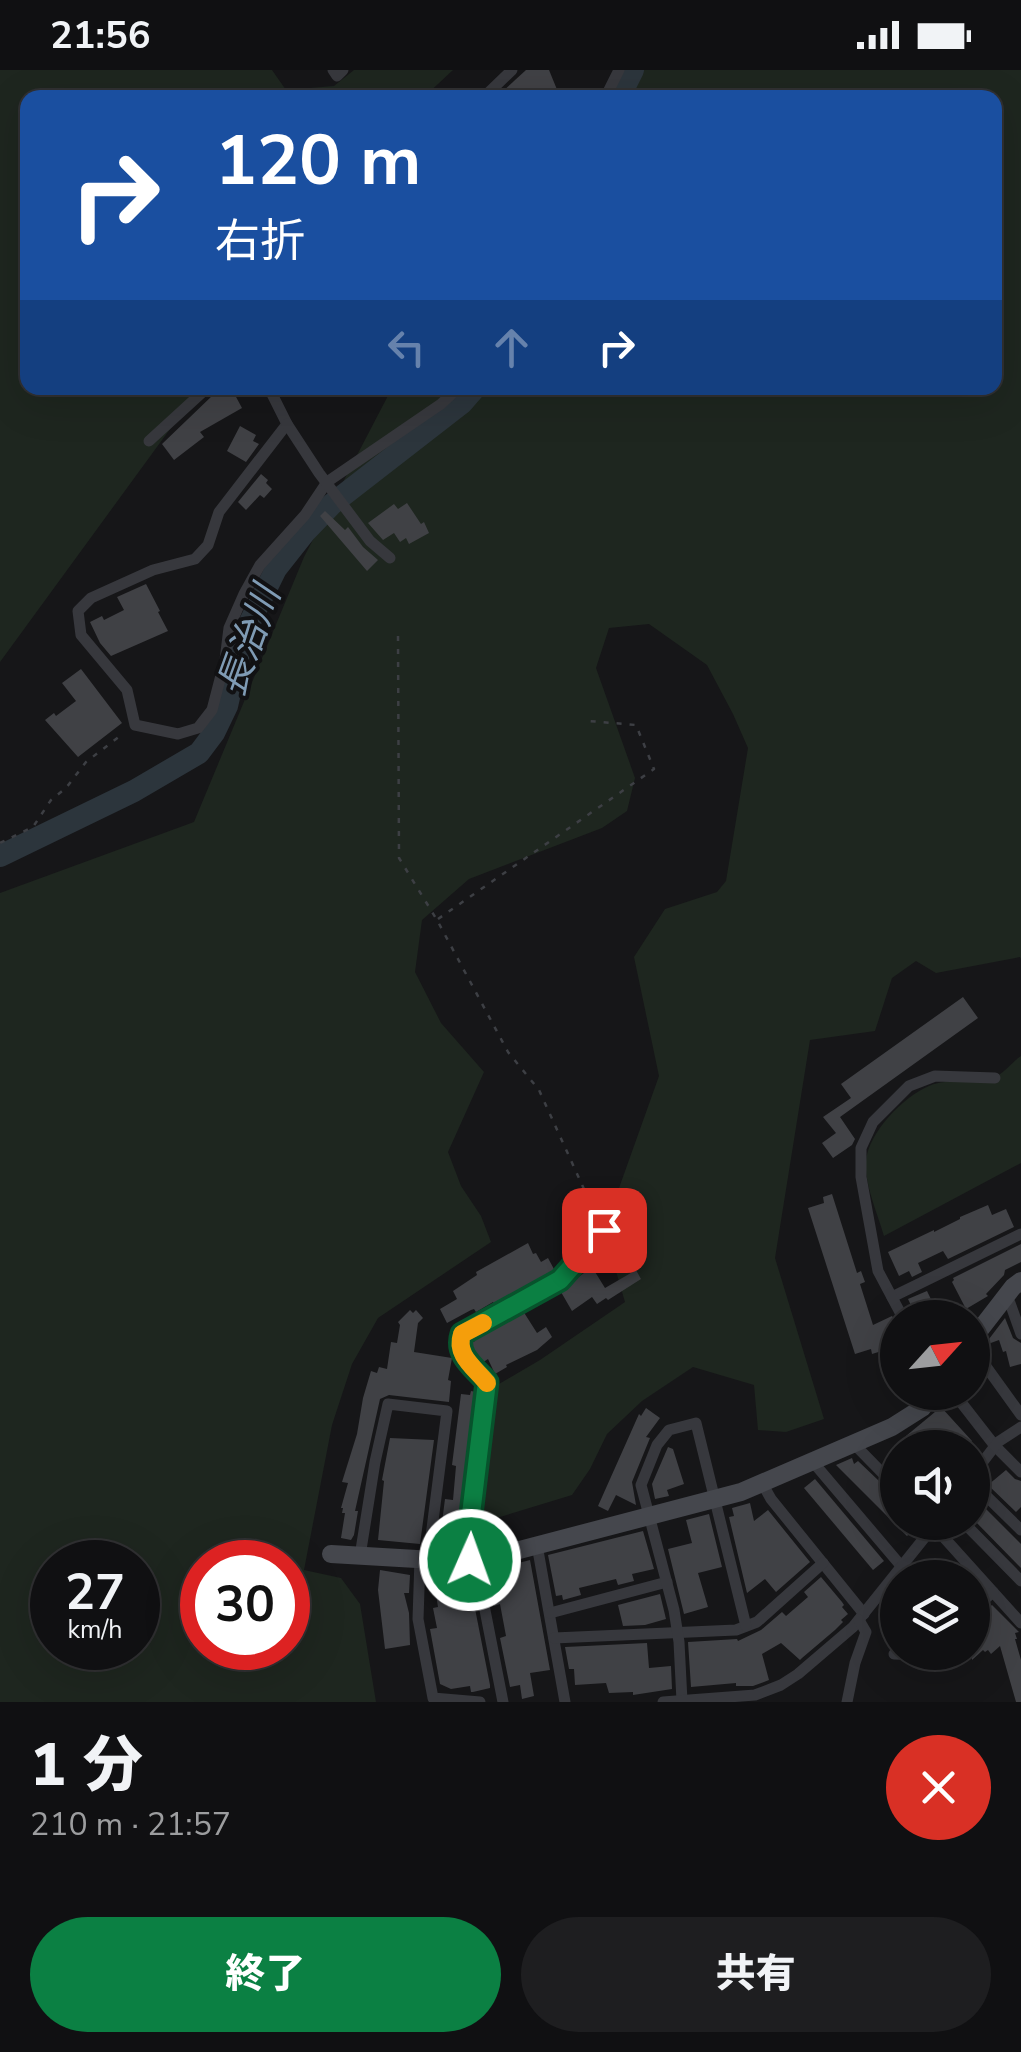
<!DOCTYPE html>
<html lang="ja">
<head>
<meta charset="utf-8">
<style>
	:root { --surface:#101012; --page:#1e1e20; --text:#f1f3f6; --muted:#9c9d9f; --line:#303032; --accent:#0b8043 }
	body { margin:0; font-family:"Nunito Sans","Noto Sans JP",sans-serif; background:var(--page); color:var(--text); height:100vh; display:flex; flex-direction:column; font-size:38px; white-space:nowrap }
	* { box-sizing:border-box; margin:0 }
	p { font-size:32px; color:var(--muted) }
	.icon { flex:none; width:55px; height:55px; fill:none; stroke:currentColor; stroke-width:2; stroke-linecap:round; stroke-linejoin:round }
	.map { position:relative; height:1632px; overflow:hidden }
	.sheet { display:flex; flex-direction:column; background:var(--surface); flex:1 }
	.sheet>* { flex:none }
	.hud { position:absolute; left:20px; top:20px; width:982px; height:305px; border-radius:20px; box-shadow:0 10px 40px #0002,0 0 0 2px var(--line); background:#1a4fa0; color:#fff; overflow:hidden }
	.needle { width:65px; rotate:63deg }
	.fabs { position:absolute; left:880px; top:1230px; display:grid; gap:20px }
	.fabs a { display:grid; place-items:center; width:110px; height:110px; border-radius:50%; background:var(--surface); box-shadow:0 10px 40px #0002,0 0 0 2px var(--line); font-size:50px }
	.speed { position:absolute; left:30px; top:1470px; display:flex; gap:20px; font-size:50px; font-weight:700; text-align:center }
	.speed>* { display:grid; place-content:center; width:130px; height:130px; border-radius:50%; background:var(--surface); box-shadow:0 10px 40px #0002,0 0 0 2px var(--line); line-height:1 }
	.speed small { font-size:25px; font-weight:400 }
	.speed .limit { border:15px solid #d22; background:#fff; color:#111 }
	.pin { position:absolute; display:grid; place-items:center; width:85px; height:85px; color:#fff; margin:-42px; border-radius:20px; box-shadow:0 5px 15px #0006 }
	.me { position:absolute; width:110px; margin:-55px; rotate:2deg; stroke-linejoin:round; filter:drop-shadow(0 0 8px #0008) }
	.turn { display:flex; align-items:center; gap:35px; height:210px; padding:0 30px; font-size:45px }
	.turn .icon { width:130px; height:130px; stroke-width:2.5 }
	.turn b { display:block; font-size:70px; line-height:85px }
	.lanes { display:flex; align-items:center; height:95px; padding:0 30px; background:#0003; justify-content:center; gap:50px; direction:ltr }
	.lanes .off { opacity:.35 }
	.round { display:grid; place-items:center; flex:none; width:105px; height:105px; border-radius:52px; background:var(--page) }
	.overview { display:flex; align-items:center; justify-content:space-between; height:170px; padding:0 30px }
	h1 { font-size:60px; font-weight:800; line-height:75px }
	.primary-button { display:flex; gap:20px; margin-top:auto; padding:20px 30px }
	.primary-button a { flex:1; height:115px; border-radius:60px; background:var(--accent); color:#fff; font-size:40px; font-weight:800; line-height:115px; text-align:center }
	.primary-button a+a { background:var(--page); color:var(--text) }
	.status { display:flex; justify-content:space-between; align-items:center; height:70px; padding:0 50px; background:var(--surface); direction:ltr }
	.status svg { height:28px; fill:currentColor }
	.map>svg:first-child { display:block }
	.green { fill:#1e261f; fill-rule:evenodd }
	.lines { fill:none; stroke-linecap:round; stroke-linejoin:round }
	.river { stroke:#2c353c; stroke-width:22 }
	.building { fill:#404145 }
	.path { stroke:#3d3f44; stroke-width:2.5; stroke-dasharray:5 8; stroke-linecap:butt }
	.street { stroke:#37383d; stroke-width:11 }
	.secondary { stroke:#45474d; stroke-width:18 }
	.route-casing { stroke:#07532c; stroke-width:25 }
	.route { stroke:#0b8043; stroke-width:18 }
	.slow { stroke:#f59e0b; stroke-width:18 }
	.labels { text-anchor:middle; dominant-baseline:central; stroke-width:8; stroke-linejoin:round; paint-order:stroke }
	.water-label { font-size:38px; font-style:italic; fill:#7f9bb4; stroke:#111113 }
</style>
</head>
<body>
<div class="status"><b>21:56</b><svg viewBox="0 0 49 12"><path d="M0 12V9h3v3zM5 12V6h3v6zM10 12V3h3v9zM15 12V0h3v12zM26 1h20v11H26zM47 4h2v5h-2z"/></svg></div>
<div class="map">
<svg width="1021" height="1632" viewBox="0 0 1021 1632">
	<rect width="100%" height="100%" fill="#161618"/>
	<g class="green">
		<polygon points="0,0 272,0 286,20 334,16 354,0 453,0 424,27 28,28 28,318 200,318 0,592"/>
		<path d="M623,0H1021V889L1020,887L936,903L916,891L892,908L875,961L810,970L775,1188L824,1349L786,1362L758,1360L754,1315L693,1297L642,1331L607,1364L590,1399L572,1425L477,1454L494,1317L540,1290L625,1232L604,1160L659,1006L634,887L665,839L717,822L726,811L748,678L733,644L707,595L649,554L609,558L596,598L635,708L627,741L602,758L469,809L422,850L415,902L441,953L484,1002L448,1082L461,1116L481,1146L491,1172L378,1248L352,1294L332,1355L304,1500L341,1508L360,1534L376,1632H0V823L194,752L304,487L392,318H995V28L613,27ZM52,1492H138V1578H52ZM202,1492H288V1578H202Z"/>
		<path d="M1021,986V1093L884,1166C878,1145 864,1113 866,1091C868,1063 904,1026 929,1016C947,1007 981,1016 997,1006C1006,1001 1012,992 1021,986Z"/>
	</g>
	<g class="lines">
		<g class="river">
			<polyline points="619,28 633,0"/>
			<polyline points="0,786 134,721 199,683 214,663 227,636 243,566 276,499 306,461 332,434 462,333 475,318"/>
		</g>
	</g>
	<g class="building">
		<polygon points="526,0 549,0 558,22 547,28 506,28 502,22"/>
		<polygon points="216,318 249,318 235,325 242,338 200,362 204,367 174,390 162,374 213,325"/>
		<polygon points="240,356 256,365 253,371 259,374 246,392 227,381"/>
		<polygon points="261,404 268,410 266,413 272,419 264,428 260,425 246,440 238,432"/>
		<polygon points="407,433 421,454 424,452 429,463 409,474 406,468 400,472 394,463 383,470 368,453 394,434 398,439"/>
		<polygon points="325,441 345,460 348,457 363,477 378,490 367,501 320,446"/>
		<polygon points="146,514 160,541 158,542 168,561 111,586 100,573 90,552 102,546 104,550 124,540 117,527"/>
		<polygon points="81,599 122,653 78,687 45,650 54,643 56,646 76,631 62,613"/>
		<polygon points="963,927 978,948 840,1047 855,1069 852,1075 833,1088 822,1073 836,1063 823,1047 851,1028 841,1014"/>
		<polygon points="832,1124 857,1203 861,1201 865,1212 860,1214 873,1255 892,1246 898,1255 898,1276 872,1284 871,1279 855,1284 808,1138 824,1133 823,1127"/>
		<polygon points="988,1135 992,1145 1006,1139 1014,1157 948,1189 943,1181 918,1193 922,1202 912,1207 909,1201 899,1206 888,1182 934,1160 934,1162 960,1149 960,1147"/>
		<polygon points="528,1173 533,1184 536,1183 541,1192 548,1188 555,1201 553,1204 495,1235 493,1232 476,1242 474,1239 471,1240 447,1253 440,1239 457,1229 453,1221 477,1205 476,1202"/>
		<polygon points="1021,1174 1021,1192 1005,1200 1004,1205 986,1224 988,1226 966,1239 952,1212 954,1210 953,1208"/>
		<polygon points="592,1197 605,1218 636,1200 641,1209 608,1230 606,1228 597,1234 592,1227 572,1241 561,1222 549,1229"/>
		<polygon points="927,1221 940,1248 917,1248 908,1229"/>
		<polygon points="410,1240 413,1243 416,1240 423,1248 418,1253 414,1282 452,1288 448,1310 451,1311 449,1332 389,1325 380,1329 355,1441 358,1441 354,1465 351,1470 341,1468 345,1443 342,1443 343,1438 341,1438 348,1413 342,1412 357,1364 363,1328 371,1301 377,1303 379,1297 387,1299 391,1272 397,1273 400,1255 398,1252"/>
		<polygon points="523,1241 537,1263 546,1257 552,1267 537,1280 506,1295 507,1297 495,1304 488,1289 482,1293 479,1290 470,1274 475,1271 474,1269"/>
		<polygon points="1005,1248 1013,1268 1021,1273 1021,1294 1010,1297 1006,1281 1003,1282 999,1270 988,1274 989,1269"/>
		<polygon points="471,1321 476,1322 459,1468 459,1478 446,1478 446,1468 440,1468 445,1429 453,1430 456,1396 452,1395 461,1324 470,1325"/>
		<polygon points="941,1337 972,1371 966,1378 923,1378 918,1372 915,1375 906,1366"/>
		<polygon points="646,1338 660,1348 646,1367 650,1368 632,1412 636,1435 616,1425 608,1441 598,1436 639,1344 641,1346"/>
		<polygon points="390,1368 434,1370 420,1474 378,1470 384,1411 382,1410"/>
		<polygon points="668,1377 673,1379 684,1414 667,1420 669,1426 655,1429 652,1414"/>
		<polygon points="852,1388 854,1394 858,1391 898,1429 898,1452 921,1452 907,1466 836,1395"/>
		<polygon points="1006,1400 1015,1409 1021,1411 1021,1437 1016,1442 988,1415"/>
		<polygon points="815,1409 884,1491 873,1500 804,1418"/>
		<polygon points="976,1429 1021,1474 1021,1498 972,1448 972,1432"/>
		<polygon points="750,1433 754,1451 768,1440 810,1492 776,1522 765,1509 747,1523 729,1447 734,1446 732,1438"/>
		<polygon points="709,1444 722,1497 698,1503 708,1537 684,1544 668,1479 692,1473 686,1450"/>
		<polygon points="643,1461 654,1499 632,1504 634,1511 618,1515 616,1509 579,1518 581,1525 563,1530 562,1525 556,1526 548,1485"/>
		<polygon points="530,1490 550,1600 530,1603 534,1626 522,1629 520,1615 510,1617 500,1568 506,1566 500,1534 494,1536 487,1501"/>
		<polygon points="380,1500 410,1505 409,1523 404,1523 409,1543 410,1575 385,1579 378,1520"/>
		<polygon points="468,1503 490,1615 490,1618 473,1622 471,1622 470,1616 451,1619 440,1614 430,1559 437,1558 433,1538 438,1537 435,1518 438,1517 437,1515 462,1511 460,1504"/>
		<polygon points="821,1507 842,1532 844,1535 842,1537 848,1544 841,1550 843,1552 835,1560 802,1588 800,1590 781,1573 762,1584 769,1610 753,1616 736,1616 736,1613 691,1617 688,1572 737,1569 738,1571 761,1560 782,1542 786,1546 808,1527 804,1522"/>
		<polygon points="660,1524 666,1549 645,1555 623,1556 618,1535"/>
		<polygon points="992,1535 1019,1562 1015,1563 1017,1569 1015,1569 1021,1590 1021,1632 1016,1632 1000,1576 991,1584 988,1580 985,1582 983,1580 972,1590 972,1549"/>
		<polygon points="647,1573 649,1598 671,1596 672,1619 633,1625 633,1622 609,1623 606,1613 575,1615 574,1599 569,1599 565,1577"/>
	</g>
	<g class="lines">
		<g class="path">
			<polyline points="398,566 399,788 437,850 508,982 539,1020 598,1150"/>
			<polyline points="0,773 33,757 51,730 66,718 86,692 124,663"/>
			<polyline points="438,849 654,699 636,655 589,651"/>
		</g>
		<g class="street">
			<polyline points="333,0 337,6 343,0"/>
			<polyline points="483,28 512,0"/>
			<polyline points="605,28 619,0"/>
			<polyline points="269,318 287,354 219,442 208,475 195,489 153,500 91,528 78,541 81,565 127,620 135,655 178,664 198,658 212,640 225,590 229,558 244,524 260,495 305,445 327,412 441,334 458,318"/>
			<polyline points="287,354 319,403 370,471 390,488"/>
			<polyline points="149,371 207,318"/>
			<polyline points="892,1227 1021,1164"/>
			<polyline points="1004,1229 1010,1233 1021,1264"/>
			<polyline points="903,1248 878,1201 861,1107 861,1078 873,1052 909,1016 935,1006 995,1008"/>
			<polyline points="972,1277 1021,1345"/>
			<polyline points="953,1322 995,1376 1021,1402"/>
			<polyline points="854,1374 898,1419"/>
			<polyline points="813,1392 902,1497"/>
			<polyline points="972,1406 998,1372 1021,1357"/>
			<polyline points="972,1412 1021,1460"/>
			<polyline points="762,1413 771,1429 864,1544"/>
			<polyline points="930,1452 1021,1553"/>
			<polyline points="963,1452 1021,1511"/>
			<polyline points="537,1475 565,1632"/>
			<polyline points="360,1486 375,1392 388,1334 447,1341 428,1490"/>
			<polyline points="420,1489 418,1549 433,1628 480,1632"/>
			<polyline points="475,1489 503,1632"/>
			<path d="M470,1490L468,1469L487,1312C474,1297 455,1285 462,1264L559,1211L604,1160"/>
			<polyline points="972,1540 993,1522"/>
			<polyline points="550,1543 667,1512"/>
			<polyline points="554,1568 736,1560 757,1552 823,1493"/>
			<polyline points="894,1584 924,1585 927,1582"/>
			<polyline points="682,1631 679,1572 674,1540 641,1415 657,1375 669,1360 696,1353 746,1556"/>
			<polyline points="663,1632 755,1625 781,1615 798,1604 853,1557 937,1452"/>
			<polyline points="847,1632 855,1593 866,1562 859,1550"/>
		</g>
		<g class="secondary">
			<polyline points="972,1270 1013,1217 1021,1211"/>
			<polyline points="331,1484 451,1491 489,1488 741,1422 892,1357 922,1338 934,1322"/>
		</g>
	</g>
	<g class="lines">
		<g class="route-casing">
			<path id="route" d="M470,1490L468,1469L487,1312C474,1297 455,1285 462,1264L560,1210L604,1160"/>
		</g>
		<use href="#route" class="route"/>
		<path class="slow" d="M483,1253L462,1264C455,1285 474,1297 487,1313"/>
	</g>
	<g class="labels">
		<g class="water-label">
			<text transform="translate(249 571) rotate(-70)">長治川</text>
		</g>
	</g>
</svg>
<div class="fabs">
<a><svg class="needle" viewBox="-14 -14 28 28"><path d="M0-13l5 13h-10z" fill="#e53935"/><path d="M0 13l5-13h-10z" fill="#9c9d9f"/></svg></a>
<a><svg class="icon" aria-label="sound" viewBox="0 0 24 24"><path d="M4 9h4l5-4v14l-5-4H4zM17 9q2 3 0 6"/></svg></a>
<a><svg class="icon" aria-label="layers" viewBox="0 0 24 24"><path d="M12 4l9 5-9 5-9-5zM3 14l9 5 9-5"/></svg></a>
</div>
<div class="speed"><div>27<small>km/h</small></div><div class="limit">30</div></div>
<div class="pin" style="left:604px;top:1160px;background:#d93025"><svg class="icon" aria-label="arrive" viewBox="0 0 24 24"><path d="M6 21V4h12l-3 4 3 4H6"/></svg></div>
<svg class="me" style="left:470px;top:1490px" viewBox="-20 -20 40 40"><circle r="17" fill="#0b8043" stroke="#fff" stroke-width="3"/><path d="M0-11L8 9 0 5-8 9z" fill="#fff"/></svg>
<div class="hud">
<div class="turn"><svg class="icon" aria-label="right" viewBox="0 0 24 24"><path d="M7 20v-9h11M14 6l5 5-5 5"/></svg><div><b>120 m</b>右折</div></div>
<div class="lanes"><svg class="icon off" aria-label="left" viewBox="0 0 24 24"><path d="M17 20v-9H6M10 6l-5 5 5 5"/></svg><svg class="icon off" aria-label="ahead" viewBox="0 0 24 24"><path d="M12 20V5M6 11l6-6 6 6"/></svg><svg class="icon" aria-label="right" viewBox="0 0 24 24"><path d="M7 20v-9h11M14 6l5 5-5 5"/></svg></div>
</div>
</div>
<section class="sheet">
<div class="overview"><div><h1>1 分</h1><p>210 m · 21:57</p></div><a class="round" style="background:#d93025;color:#fff"><svg class="icon" aria-label="close" viewBox="0 0 24 24"><path d="M6 6l12 12M18 6L6 18"/></svg></a></div>
<div class="primary-button"><a>終了</a><a>共有</a></div>
</section>
</body>
</html>
